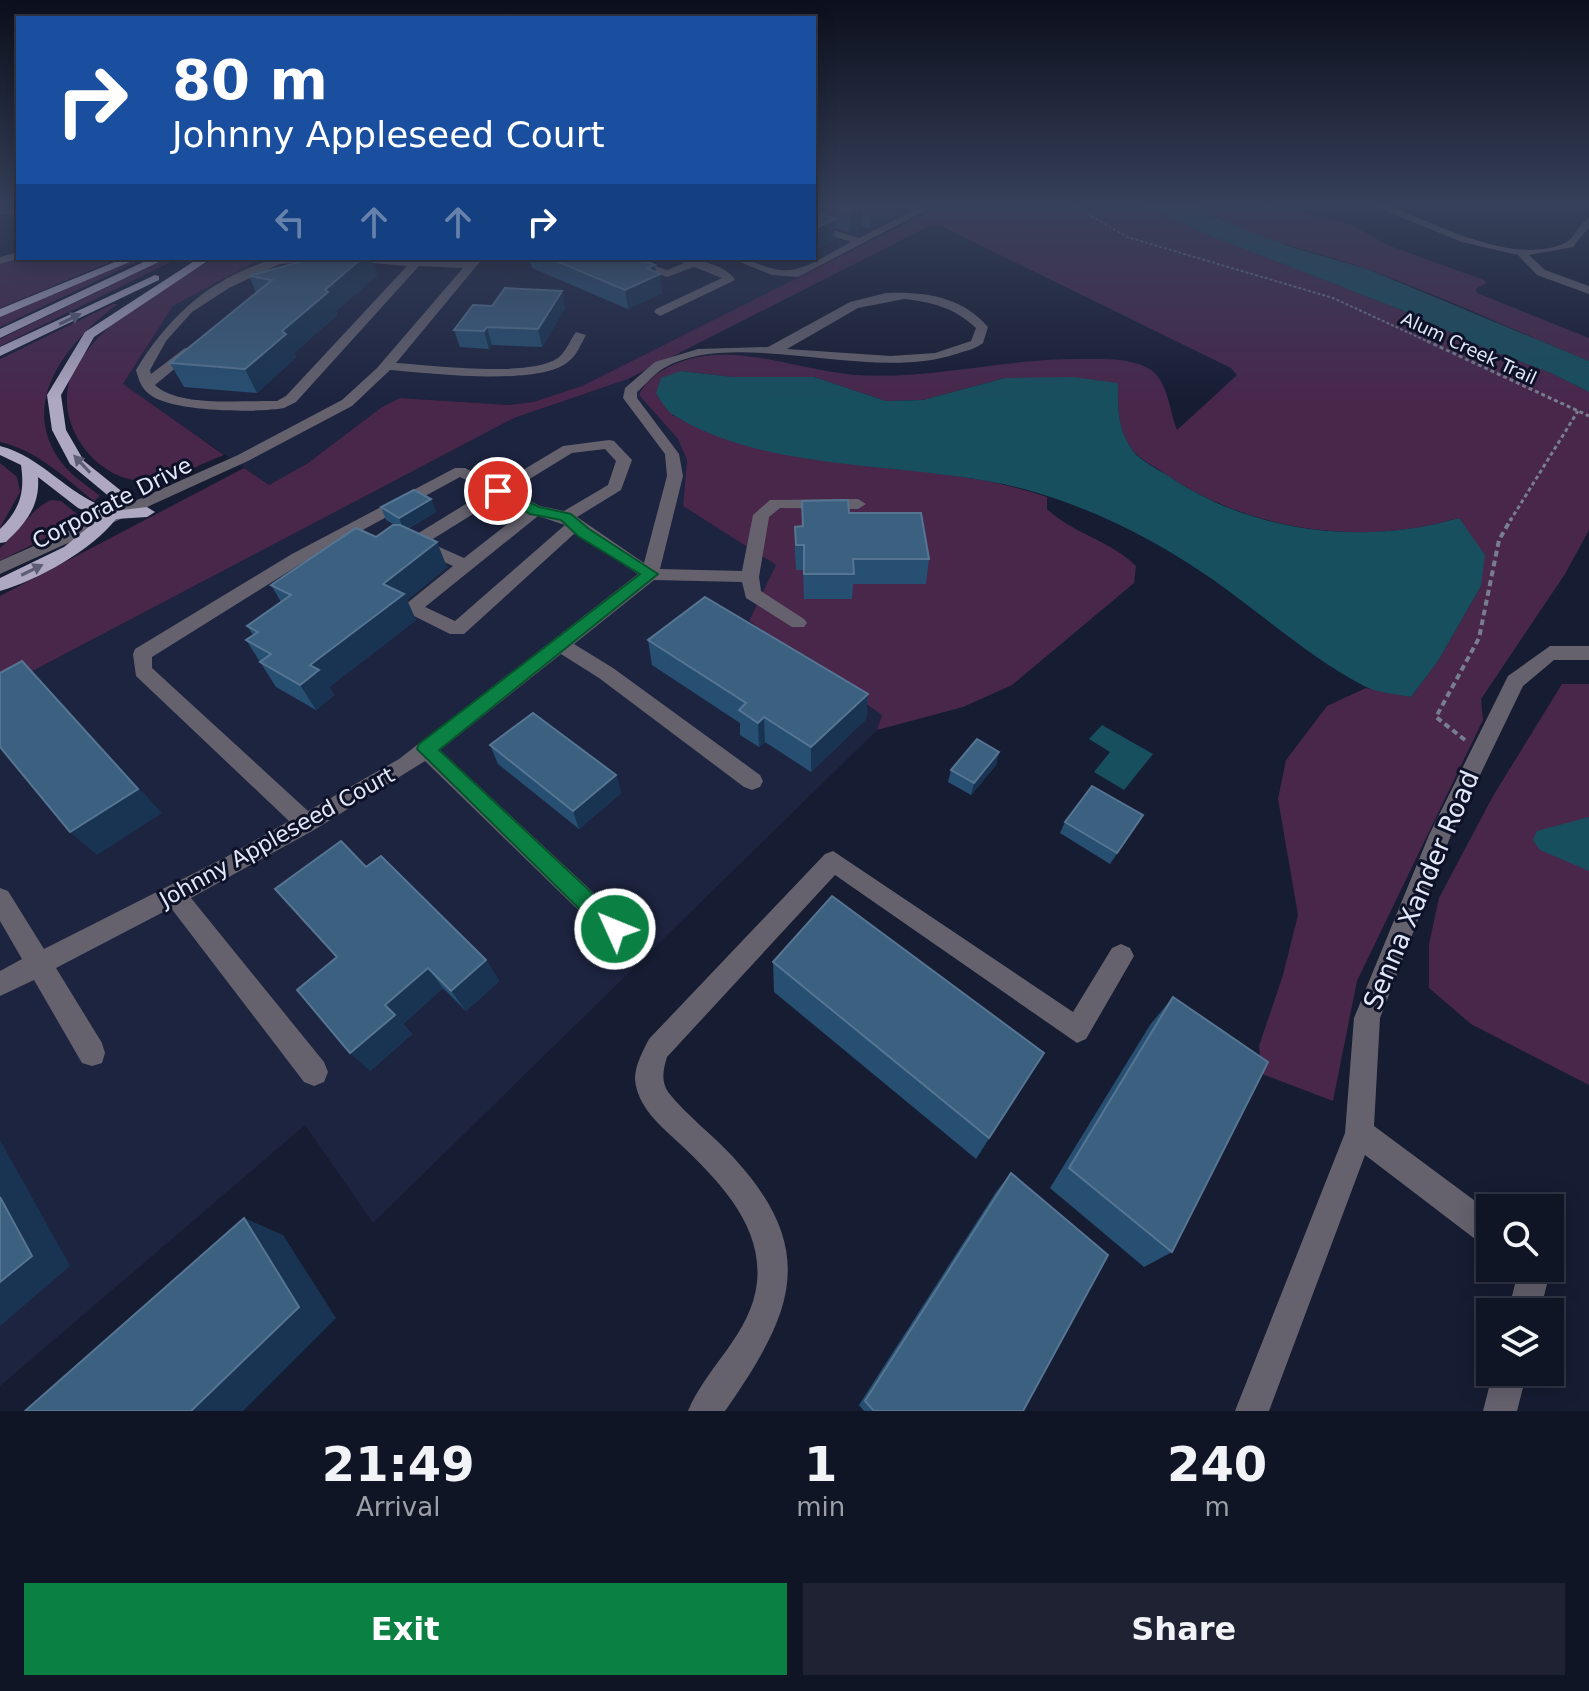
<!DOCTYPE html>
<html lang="en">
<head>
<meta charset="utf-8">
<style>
	:root { --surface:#101526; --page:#1e2232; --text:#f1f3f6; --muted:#9c9fa7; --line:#303443; --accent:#0b8043 }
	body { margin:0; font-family:"DejaVu Sans",sans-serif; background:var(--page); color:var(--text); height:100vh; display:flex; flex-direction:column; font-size:30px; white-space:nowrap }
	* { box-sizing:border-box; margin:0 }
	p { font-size:26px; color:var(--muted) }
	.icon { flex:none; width:44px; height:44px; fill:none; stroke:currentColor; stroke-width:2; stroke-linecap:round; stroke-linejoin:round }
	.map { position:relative; height:1411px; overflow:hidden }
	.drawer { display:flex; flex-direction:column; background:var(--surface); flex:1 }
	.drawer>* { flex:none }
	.top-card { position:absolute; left:16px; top:16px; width:800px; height:244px; border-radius:0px; box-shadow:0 4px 20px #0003,0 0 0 2px var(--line); background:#1a4fa0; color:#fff; overflow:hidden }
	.tools { position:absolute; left:1476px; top:1194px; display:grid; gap:16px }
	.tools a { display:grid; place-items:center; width:88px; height:88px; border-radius:0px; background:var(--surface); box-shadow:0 4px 20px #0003,0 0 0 2px var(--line); font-size:40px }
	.pin { position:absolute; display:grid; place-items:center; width:68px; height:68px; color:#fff; margin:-34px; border:4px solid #fff; border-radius:50%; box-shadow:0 2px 8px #0007 }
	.me { position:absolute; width:88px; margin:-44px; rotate:314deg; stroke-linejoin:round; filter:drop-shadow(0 0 6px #0008) }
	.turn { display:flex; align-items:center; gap:28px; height:168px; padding:0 24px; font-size:36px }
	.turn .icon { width:104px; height:104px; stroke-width:2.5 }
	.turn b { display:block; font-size:56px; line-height:68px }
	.lanes { display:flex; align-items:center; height:76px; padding:0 24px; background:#0003; justify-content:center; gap:40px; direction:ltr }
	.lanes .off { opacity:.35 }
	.eta { display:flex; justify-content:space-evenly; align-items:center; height:136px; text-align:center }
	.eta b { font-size:48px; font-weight:700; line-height:56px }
	.primary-button { display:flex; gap:16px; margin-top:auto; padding:16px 24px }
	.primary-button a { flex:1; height:92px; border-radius:0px; background:var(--accent); color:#fff; font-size:32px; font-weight:700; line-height:92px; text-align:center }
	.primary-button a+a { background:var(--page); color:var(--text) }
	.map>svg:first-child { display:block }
	.built { fill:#1d2440 }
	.green { fill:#48274b }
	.water { fill:#174f5f }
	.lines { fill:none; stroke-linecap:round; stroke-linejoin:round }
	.path-far2 { stroke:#787d90; stroke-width:2; stroke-dasharray:3 2; stroke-linecap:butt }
	.path-far1 { stroke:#787d90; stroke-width:3; stroke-dasharray:4 3; stroke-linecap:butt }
	.path { stroke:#787d90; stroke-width:4; stroke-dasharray:6 4; stroke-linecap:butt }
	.minor { fill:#65626e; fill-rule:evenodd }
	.major { fill:#afa8c2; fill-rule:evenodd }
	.wall { fill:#274f72 }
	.shaded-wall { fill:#183452 }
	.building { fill:#3b6080; stroke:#567593; stroke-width:2 }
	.oneway { fill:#5e5d75 }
	.route { fill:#0b8043; stroke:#07532c; stroke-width:2 }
	.labels { text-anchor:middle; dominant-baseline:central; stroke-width:6; stroke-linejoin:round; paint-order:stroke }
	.far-street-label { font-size:18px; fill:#e3e8f8; stroke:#0e1228 }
	.street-label { font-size:22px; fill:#e3e8f8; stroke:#0e1228 }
	.near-street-label { font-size:26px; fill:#e3e8f8; stroke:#0e1228 }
</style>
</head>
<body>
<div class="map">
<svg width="1589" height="1411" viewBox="0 0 1589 1411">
	<rect width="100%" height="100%" fill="#161c32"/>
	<g class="built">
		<polygon points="814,203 947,203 582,386 533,402 508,405 400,398 382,407 308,463 269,485 123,385 173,306 262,258 814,258"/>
		<polygon points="0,204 18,204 18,258 0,264"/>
		<polygon points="628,379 642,387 639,395 678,439 687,460 683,506 777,565 749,621 882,715 877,730 373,1223 305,1125 0,1386 0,688 514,418"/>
	</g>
	<g class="green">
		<path d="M947,203H1138L1211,236L1404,311L1482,347L1551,373L1589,392V530L1565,574L1481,699L1483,720L1357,981L1333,1101L1262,1074L1259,1046L1283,975L1298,915L1278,799L1286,760L1327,706L1366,688L1411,697L1438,661L1481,586L1459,518C1361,547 1250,531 1165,474C1155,466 1138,459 1131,448C1117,427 1118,408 1118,384L1005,378L923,400L886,401L814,377H733L681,371L672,415C716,434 758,450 806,458C886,471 970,470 1047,497V509C1073,534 1110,540 1136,566L1134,583L1012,685L963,707L877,730L882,715L749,621L776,565L683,506L687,460L678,439L639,395C648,373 681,359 704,356C751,349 808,371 855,375C933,380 1009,357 1086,359C1107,359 1126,358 1146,367C1168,377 1169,410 1177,430L1237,375L1231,368L939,225L929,226L628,379L514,418L0,688V596L244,468L269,485L308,463L382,407L400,398L508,405L533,402L582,386Z"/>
		<path d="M1195,203H1267L1349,224L1390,246L1484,280L1486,283L1476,289L1477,293L1589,338V361C1515,331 1442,296 1367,269C1309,249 1246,239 1195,203Z"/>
		<polygon points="18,258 120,258 0,308 0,264"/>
		<polygon points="139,258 145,258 0,327 0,315"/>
		<polygon points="167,258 179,258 0,346 0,339"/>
		<path d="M216,258H262L173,306L123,384L224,455C201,464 174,479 149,481C94,484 45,414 77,365C109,314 165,286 216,258Z"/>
		<path d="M113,304H118C71,338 18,399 59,459C69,474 85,484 100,496L94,501C65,478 37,450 0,442V359Z"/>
		<polygon points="0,463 17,477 20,492 0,528"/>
		<path d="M51,500L61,501L83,519L0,561V548C16,535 34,506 51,500Z"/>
		<polygon points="1562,684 1589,684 1589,1085 1471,1024 1429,988 1429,944 1439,898 1493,796"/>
	</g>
	<g class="water">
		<polygon points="1139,203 1195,203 1216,218 1291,247 1367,269 1589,361 1589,392 1551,373 1482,347 1404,311 1211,236"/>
		<path d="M681,371L733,377H814L886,401L923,400L1005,378L1073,377L1118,383C1118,408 1117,426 1131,448C1138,460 1158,469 1170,477C1253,533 1364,546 1459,518L1485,555L1481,586L1438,661L1411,697C1396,694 1377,693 1364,686C1311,658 1264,616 1215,581C1158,541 1091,507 1024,489C915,460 772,475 675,416C667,412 661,401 656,393L661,378Z"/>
		<polygon points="1102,725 1153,754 1124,790 1094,772 1110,752 1089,739"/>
		<polygon points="1589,817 1589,871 1540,850 1533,840 1537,831"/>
	</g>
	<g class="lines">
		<polyline class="path-far2" points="1070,203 1127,237 1333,298 1431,343"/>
		<g class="path-far1">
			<polyline points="1427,341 1589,416"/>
			<polyline points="1510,521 1578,411"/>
		</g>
		<polyline class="path" points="1465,740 1436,717 1479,638 1499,540 1511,519"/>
		<g class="minor">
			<path d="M893,203H909L926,210L798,277L772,275L730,258C749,258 762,267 780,270C804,273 829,253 851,242L814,230V224L859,238L912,211Z"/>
			<path d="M1366,203H1381C1432,221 1509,266 1563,244C1575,239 1578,224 1589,218V227L1573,247L1529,255L1545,270L1589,286V294L1537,275L1518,255L1462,242Z"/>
			<polygon points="0,208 18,210 18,216 0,214"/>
			<polygon points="18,252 20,258 0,264 0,257"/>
			<path d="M278,258H415L468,262L471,258H483L396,363C432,365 528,378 558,358C566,352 570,340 576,332L586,335C581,344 577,355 569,361C541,387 428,373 390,370L352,406L248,461L0,574V561L238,455L342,400L377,368L463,268L419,266L296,402L284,408C256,413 176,412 152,396C142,390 139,381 136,370C169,315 214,275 278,258ZM340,260L407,266L286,396L277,401C245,400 179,408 155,385L196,351L185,348L151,374L150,370L166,341L192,312L229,288L280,264Z"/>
			<polygon points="521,258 537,258 521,262"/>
			<path d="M614,258H631L667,270L684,263L675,258C693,258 726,264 735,280L660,316L654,312L656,309L722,278L694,267L667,277Z"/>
			<path d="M886,293C924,291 963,297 988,327L983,343C976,349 965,351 956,354C870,383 736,327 664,368C655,373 645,385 637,392V398L679,454L683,476L660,569L742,571L753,515L770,500L858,499L866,504L858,509L780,508L769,517L759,577L761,591L804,619L807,623L804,627H792L746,598L742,582L654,580L574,644L613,668L760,775L763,781L760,787L752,790L744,787L599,678L561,654L440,750L624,921L627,929L624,937L615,940L606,937L425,761L314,830L191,898L324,1062L328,1072L324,1082L314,1086L304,1082L171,908L56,968L102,1043L105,1053L102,1063L92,1066L82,1063L34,980L0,996V971L22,959L0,921V888L8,891L44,949L226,857L289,821L136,676L133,654L135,649L292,554L455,468H465L498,485L563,446L609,440L614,441L632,460L621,490L577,517L644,563L667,476L665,454L623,398L625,388L655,362L698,349L768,347L850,302ZM904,299C932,302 955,308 976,328L971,341L935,353L891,356L787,349L858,308ZM605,449L616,461L608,485L564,511L540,506L510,491L572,453ZM460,477L487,491L412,537H402L394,542L396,546L413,548L453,566L406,604L403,608L406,612L450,634H464L575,533L638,574L399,759L308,811L152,668V657L304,562ZM499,498L524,511L464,558L428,542ZM538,516L565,525L455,621L425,607Z"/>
			<polygon points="1550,646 1589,646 1589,660 1554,660 1523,686 1451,835 1380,1018 1374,1126 1490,1212 1490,1246 1479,1242 1365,1155 1269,1411 1235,1411 1345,1133 1354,1018 1429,835 1508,676"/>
			<path d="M833,851L1073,1012L1112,948L1121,944L1130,948L1134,956L1086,1039L1077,1043L835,875L667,1057C663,1070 661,1081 668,1092C687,1116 713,1135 734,1158C821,1253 791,1316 725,1411H688C706,1367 752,1333 757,1282C763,1225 718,1180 679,1143C661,1126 637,1107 635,1079C635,1065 643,1051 649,1039L825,854Z"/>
			<polygon points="1550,1266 1551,1268 1540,1312 1508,1312 1519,1268"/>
			<polygon points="1493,1372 1527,1372 1517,1411 1483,1411"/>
		</g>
		<g class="major">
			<polygon points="152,258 167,258 0,338 0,329"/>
			<path d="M199,258H212L94,337L61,395L66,430L84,461L125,494L127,497L122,510L147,507L155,512L147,517L116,519C92,550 38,580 0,591V578L64,547L101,517L78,508L38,477C40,506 26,523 6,542L0,543V529C20,509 25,493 21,465L0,455V446C42,457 67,494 107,508L111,498L70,464L52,430L47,395L85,332Z"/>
			<polygon points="122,259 132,261 0,317 0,309"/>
			<polygon points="155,275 159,276 159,280 0,356 0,347"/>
		</g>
	</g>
	<g class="wall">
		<polygon points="814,203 898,203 898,215 870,229 862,226 850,232 835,228 834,240 814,250"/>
		<polygon points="314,258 371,258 377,275 336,311 337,315 294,353 296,357 257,393 184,387 170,363 256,292 249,276"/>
		<polygon points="529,258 638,258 656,272 660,274 662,293 628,309 532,268"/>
		<polygon points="565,308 542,347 492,345 489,349 460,347 454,330"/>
		<polygon points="431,499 436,512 407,529 447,567 407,600 416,620 329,687 334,695 316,710 276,687 246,640 253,635 247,626 281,602 271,585 376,537 395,525 386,520 381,507"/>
		<polygon points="802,501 849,513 929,559 926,584 853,584 852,599 804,599 803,570 796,570 795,552 795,527 802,526"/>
		<polygon points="648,640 868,694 866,719 811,772 765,742 759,747 740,735 740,723 652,665"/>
		<polygon points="490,745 616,775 621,793 579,829 498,764"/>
		<polygon points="999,752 996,765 971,795 948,782 951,770"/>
		<polygon points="1065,822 1136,827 1110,864 1060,833"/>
		<polygon points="366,867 486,960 499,981 466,1011 443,988 403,1024 412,1034 370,1071"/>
		<polygon points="773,962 1028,1079 976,1159 774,992"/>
		<polygon points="1173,997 1172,1252 1144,1267 1050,1188 1150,1025"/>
		<polygon points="1011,1173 1023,1411 864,1411 859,1405 996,1192"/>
	</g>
	<g class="shaded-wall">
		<polygon points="882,203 898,203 898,215 870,229 872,208"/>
		<polygon points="863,206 862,226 850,232 851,211"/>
		<polygon points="835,219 834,240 814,250 814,229"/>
		<polygon points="362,258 371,258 377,275 336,311 337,315 294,353 296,357 257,393 245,369 325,290"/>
		<polygon points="655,265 656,275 660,274 662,293 628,309 625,290 647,268"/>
		<polygon points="562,291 565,308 542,347 538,329"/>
		<polygon points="487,327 492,345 489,349 484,331"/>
		<polygon points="431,499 436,512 404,530 399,518"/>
		<polygon points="437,542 447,567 407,600 416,620 329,687 334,695 316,710 300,685 310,665 383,584"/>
		<polygon points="22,661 162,813 97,855 70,832"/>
		<polygon points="868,694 866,719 811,772 811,747"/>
		<polygon points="764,717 765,742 759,747 758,723"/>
		<polygon points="999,752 996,765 971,795 974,783"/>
		<polygon points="616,775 621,793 579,829 573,811"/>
		<polygon points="1143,815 1136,827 1110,864 1117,853"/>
		<polygon points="486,960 499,981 466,1011 451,991"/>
		<polygon points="428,968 443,988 403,1024 412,1034 370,1071 350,1053 385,1005"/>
		<polygon points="1044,1053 1028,1079 976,1159 989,1138"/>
		<polygon points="0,1140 70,1266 0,1326"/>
		<polygon points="244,1218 283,1235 336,1318 243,1411 191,1411"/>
	</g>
	<g class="building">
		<polygon points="820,203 882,203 872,208 863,206 851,211"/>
		<polygon points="814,212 835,219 814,229"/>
		<polygon points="314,258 362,258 325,290 328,292 282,331 286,334 245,369 170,363 272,280 249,276"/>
		<polygon points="549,258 638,258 655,265 647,268 660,274 625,290"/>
		<polygon points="505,288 562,291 538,329 487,327 484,331 454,330 473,305 492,306"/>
		<polygon points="414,490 431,499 399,518 381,507"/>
		<polygon points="848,500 849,513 921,513 929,559 853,559 854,574 804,574 804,545 796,545 795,527 803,526 802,501"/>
		<polygon points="393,525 400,525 437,542 383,584 404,594 310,665 319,670 300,685 260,662 271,654 246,640 258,632 247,626 291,595 271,585 356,528 376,537"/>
		<polygon points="705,597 868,694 811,747 764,717 758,723 739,710 746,703 648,640"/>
		<polygon points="22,661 138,789 70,832 0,747 0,673"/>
		<polygon points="533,713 616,775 573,811 490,745"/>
		<polygon points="977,739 999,752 974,783 951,770"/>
		<polygon points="1092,786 1143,815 1117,853 1065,822"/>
		<polygon points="341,841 366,867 381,856 486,960 451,991 428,968 385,1005 395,1015 350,1053 297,990 337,957 275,889"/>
		<polygon points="832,896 1044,1053 989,1138 773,962"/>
		<polygon points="1173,997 1268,1062 1172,1252 1069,1168"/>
		<polygon points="1011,1173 1108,1255 1023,1411 874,1411 865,1401"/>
		<polygon points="0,1197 32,1256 0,1282"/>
		<polygon points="244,1218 299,1307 191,1411 25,1411"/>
	</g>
	<defs><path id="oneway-solid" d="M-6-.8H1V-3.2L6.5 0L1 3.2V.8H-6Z" transform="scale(2)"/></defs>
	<g class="oneway">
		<use href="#oneway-solid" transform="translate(70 319) rotate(-26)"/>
		<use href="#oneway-solid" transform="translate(82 464) rotate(-133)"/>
		<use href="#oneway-solid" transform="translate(32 570) rotate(-26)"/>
	</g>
	<linearGradient id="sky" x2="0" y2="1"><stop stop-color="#0c0f1c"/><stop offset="0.51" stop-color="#36405a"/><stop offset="1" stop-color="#36405a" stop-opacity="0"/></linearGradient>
	<rect width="1589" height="401" fill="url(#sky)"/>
	<polygon class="route" points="498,487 539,507 571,514 589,529 658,574 439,750 623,922 626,929 623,936 615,939 607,936 417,749 419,744 640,574 578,536 561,520 530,514 493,494 493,488"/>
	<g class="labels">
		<g class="far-street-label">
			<text transform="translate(1469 348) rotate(25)">Alum Creek Trail</text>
		</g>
		<g class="street-label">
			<text transform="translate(112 503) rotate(-27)">Corporate Drive</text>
			<text transform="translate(277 837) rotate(-29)">Johnny Appleseed Court</text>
		</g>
		<g class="near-street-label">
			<text transform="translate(1421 890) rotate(-67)">Senna Xander Road</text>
		</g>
	</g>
</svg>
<div class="tools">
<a><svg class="icon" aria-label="search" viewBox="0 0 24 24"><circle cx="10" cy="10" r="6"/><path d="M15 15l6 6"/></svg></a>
<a><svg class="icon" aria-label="layers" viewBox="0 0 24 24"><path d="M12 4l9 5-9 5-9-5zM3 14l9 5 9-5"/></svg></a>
</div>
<div class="pin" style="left:498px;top:491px;background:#d93025"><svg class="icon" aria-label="arrive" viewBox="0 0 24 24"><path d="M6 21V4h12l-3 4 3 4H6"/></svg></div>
<svg class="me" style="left:615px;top:929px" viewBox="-20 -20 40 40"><circle r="17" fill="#0b8043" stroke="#fff" stroke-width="3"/><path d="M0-11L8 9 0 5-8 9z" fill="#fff"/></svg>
<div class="top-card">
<div class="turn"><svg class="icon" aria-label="right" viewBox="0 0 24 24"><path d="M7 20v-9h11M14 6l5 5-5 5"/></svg><div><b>80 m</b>Johnny Appleseed Court</div></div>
<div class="lanes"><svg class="icon off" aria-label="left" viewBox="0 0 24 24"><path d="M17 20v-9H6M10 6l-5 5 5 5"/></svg><svg class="icon off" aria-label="ahead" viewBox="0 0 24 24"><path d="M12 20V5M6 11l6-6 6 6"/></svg><svg class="icon off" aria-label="ahead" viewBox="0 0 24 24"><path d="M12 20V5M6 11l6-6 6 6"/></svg><svg class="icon" aria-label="right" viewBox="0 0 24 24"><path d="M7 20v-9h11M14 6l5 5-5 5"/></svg></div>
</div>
</div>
<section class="drawer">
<div class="eta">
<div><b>21:49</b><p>Arrival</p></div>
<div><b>1</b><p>min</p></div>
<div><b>240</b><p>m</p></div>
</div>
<div class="primary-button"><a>Exit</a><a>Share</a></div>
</section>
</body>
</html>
